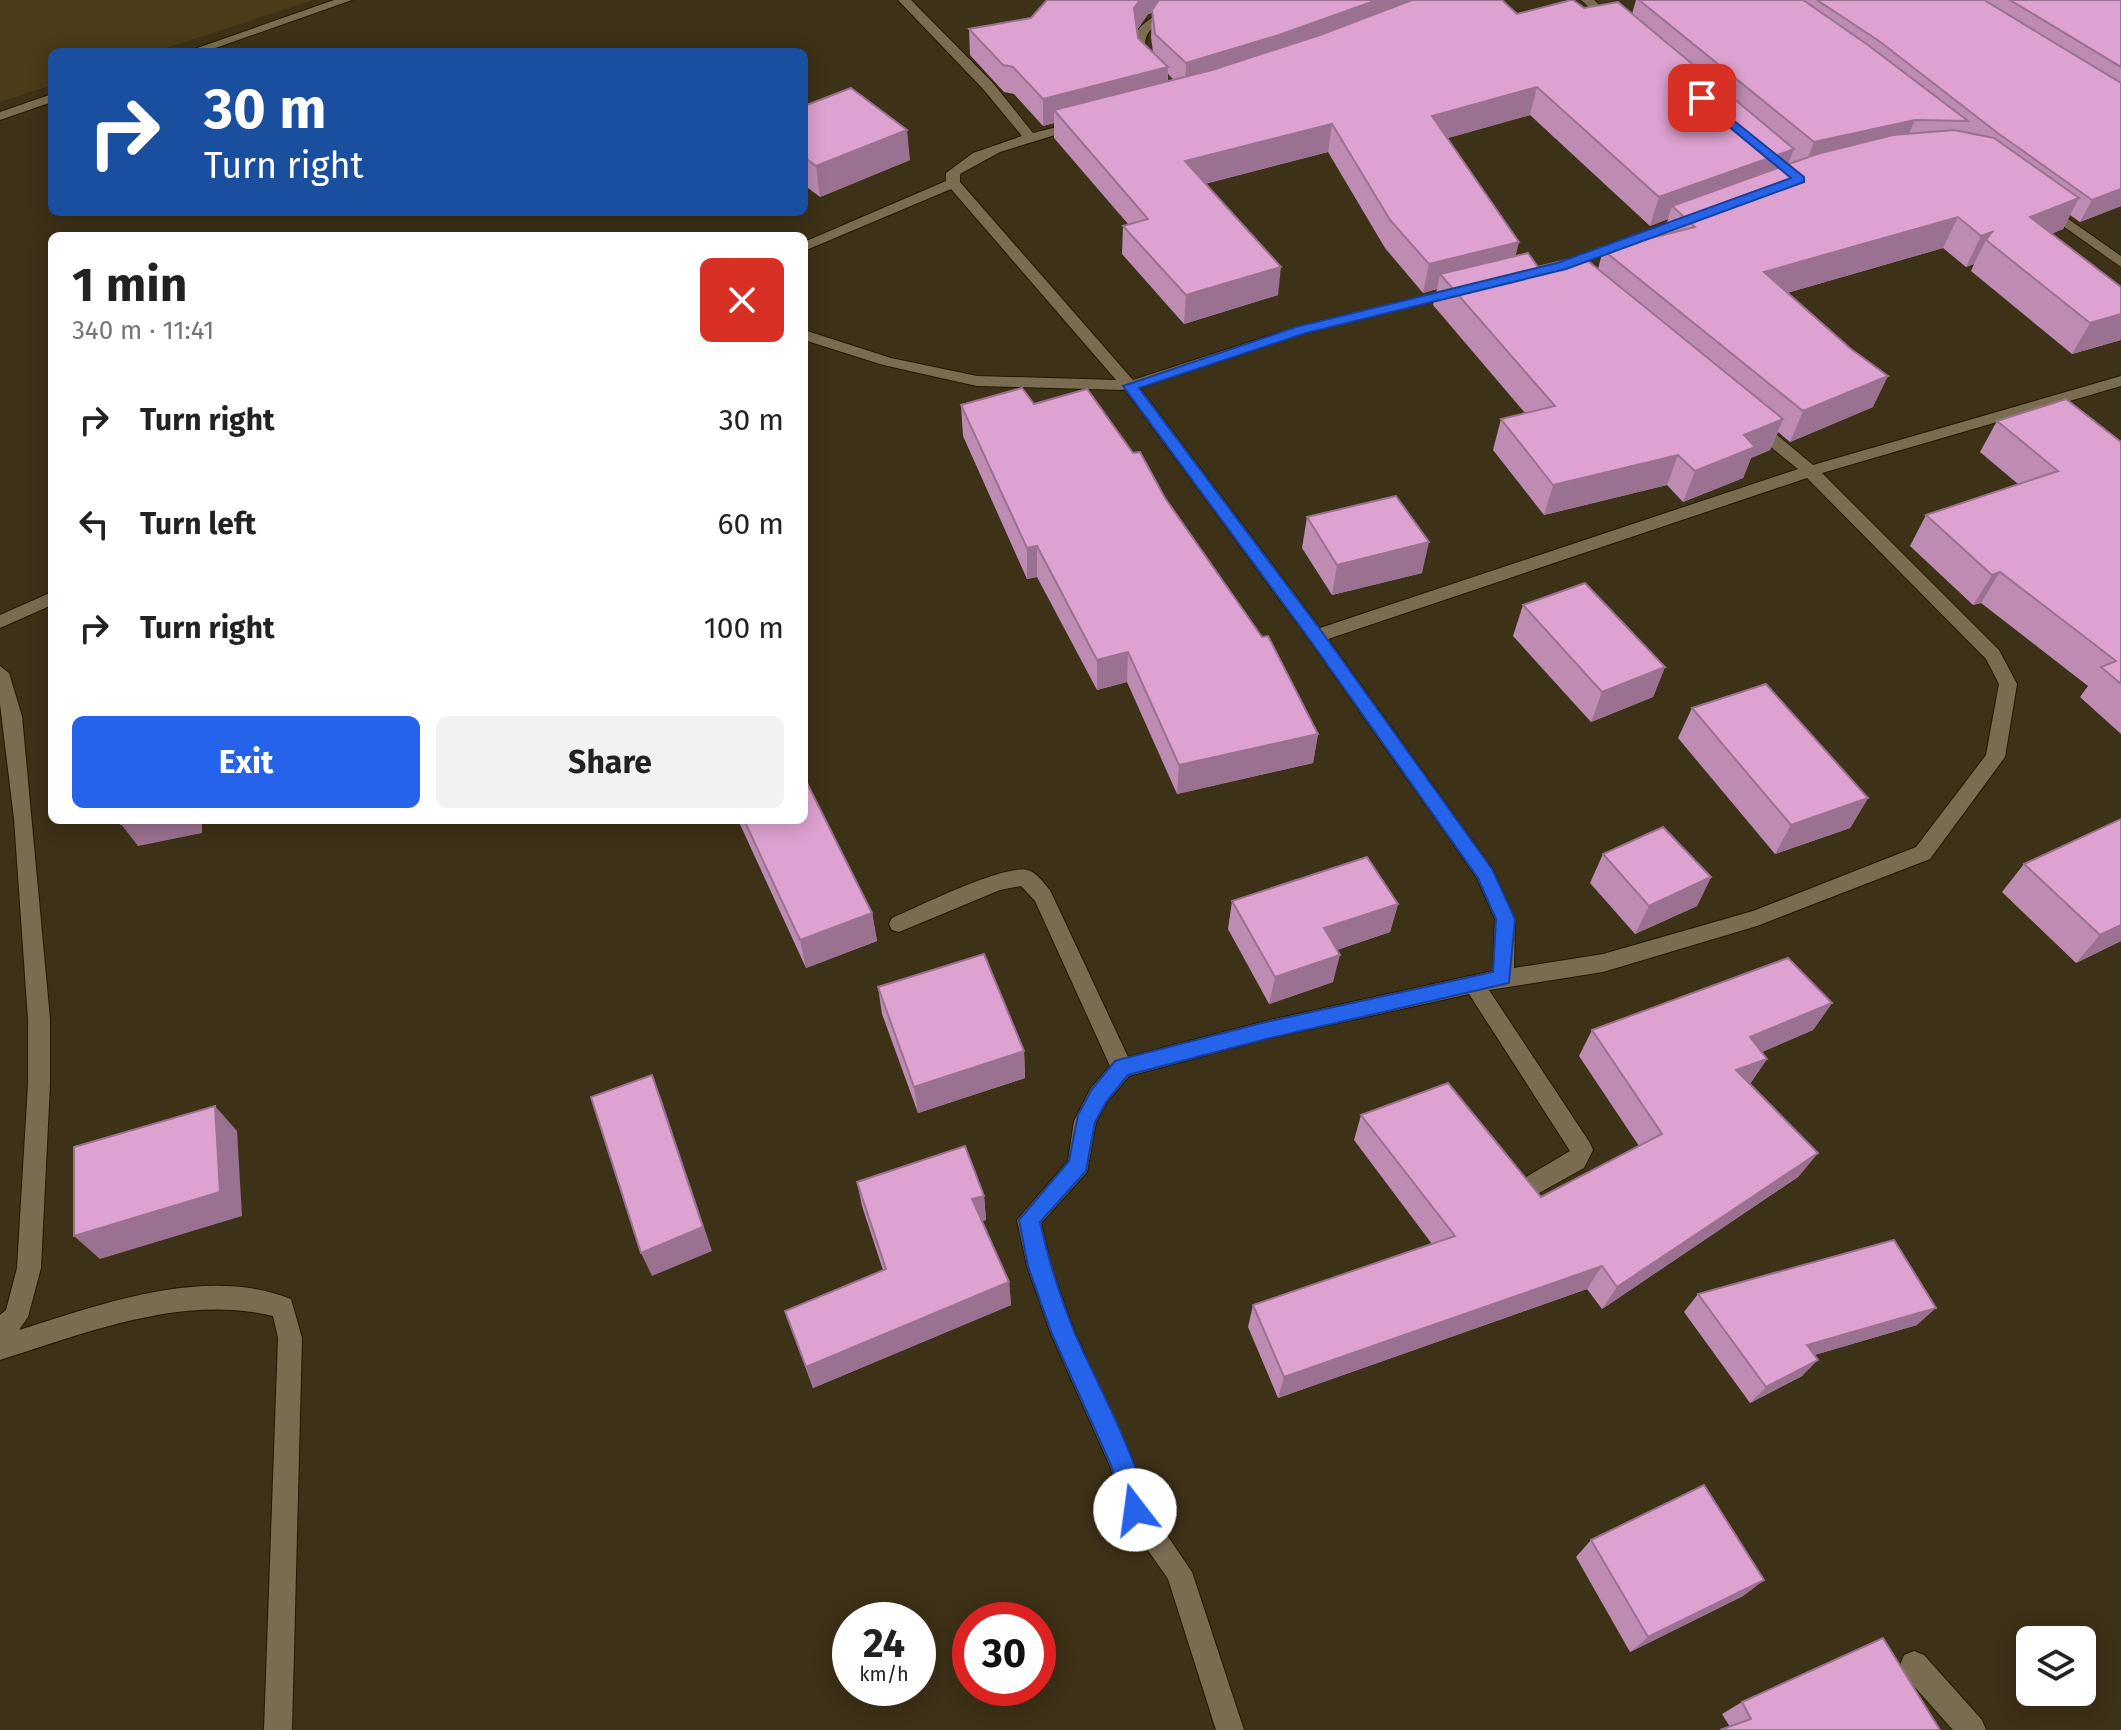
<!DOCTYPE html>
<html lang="en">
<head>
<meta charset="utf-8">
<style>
	:root { --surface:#fff; --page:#f2f2f2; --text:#222; --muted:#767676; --accent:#2563eb }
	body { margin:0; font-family:"Fira Sans",sans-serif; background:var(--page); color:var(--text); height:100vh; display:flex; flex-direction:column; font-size:30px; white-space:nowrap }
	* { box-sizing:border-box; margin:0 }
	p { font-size:26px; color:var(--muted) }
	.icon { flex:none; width:44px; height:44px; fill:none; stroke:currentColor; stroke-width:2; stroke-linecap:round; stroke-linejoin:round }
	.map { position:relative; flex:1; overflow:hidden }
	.side { position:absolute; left:48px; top:232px; width:760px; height:592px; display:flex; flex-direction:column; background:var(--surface); border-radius:12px; box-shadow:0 4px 20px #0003 }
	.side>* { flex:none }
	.banner { position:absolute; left:48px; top:48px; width:760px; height:168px; border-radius:12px; box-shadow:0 4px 20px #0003; background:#1a4fa0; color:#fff; overflow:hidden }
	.buttons { position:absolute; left:2016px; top:1626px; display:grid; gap:16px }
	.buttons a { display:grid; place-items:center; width:80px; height:80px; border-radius:12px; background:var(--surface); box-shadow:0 4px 20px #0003; font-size:40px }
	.speed { position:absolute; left:832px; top:1602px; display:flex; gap:16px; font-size:40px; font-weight:700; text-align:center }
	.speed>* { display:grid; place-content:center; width:104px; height:104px; border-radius:50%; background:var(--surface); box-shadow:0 4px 20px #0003; line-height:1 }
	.speed small { font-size:20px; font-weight:400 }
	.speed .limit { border:12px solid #d22; background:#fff; color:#111 }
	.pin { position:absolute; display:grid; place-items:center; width:68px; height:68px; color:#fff; margin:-34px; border-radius:16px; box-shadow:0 4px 12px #0006 }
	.me { position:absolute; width:88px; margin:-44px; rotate:345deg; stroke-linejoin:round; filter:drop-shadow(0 0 6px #0008) }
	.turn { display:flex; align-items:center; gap:28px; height:168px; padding:0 24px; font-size:36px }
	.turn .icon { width:104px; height:104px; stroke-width:2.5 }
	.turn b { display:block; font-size:56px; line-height:68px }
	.round { display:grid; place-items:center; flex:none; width:84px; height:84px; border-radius:12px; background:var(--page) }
	.headline { display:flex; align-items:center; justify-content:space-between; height:136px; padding:0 24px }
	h1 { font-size:48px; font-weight:700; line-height:60px }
	.button { display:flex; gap:16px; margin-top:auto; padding:16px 24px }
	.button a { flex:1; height:92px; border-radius:12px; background:var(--accent); color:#fff; font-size:32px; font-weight:700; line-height:92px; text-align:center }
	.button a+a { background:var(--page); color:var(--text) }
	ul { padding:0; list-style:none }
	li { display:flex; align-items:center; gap:24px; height:104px; padding:0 24px }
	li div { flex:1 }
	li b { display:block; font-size:30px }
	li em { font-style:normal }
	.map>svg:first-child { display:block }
	.built { fill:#4a3b19 }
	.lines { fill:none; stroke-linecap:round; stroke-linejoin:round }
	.minor-casing { stroke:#241901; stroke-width:2 }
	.minor { fill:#796c50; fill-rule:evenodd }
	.wall { fill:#be8bb2; fill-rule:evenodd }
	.shaded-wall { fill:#9b7191 }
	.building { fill:#dda2cf; stroke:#9b7191; stroke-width:2 }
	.route { fill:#2563eb; stroke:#184099; stroke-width:2 }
</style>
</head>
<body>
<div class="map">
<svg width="2121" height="1730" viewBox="0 0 2121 1730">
	<rect width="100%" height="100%" fill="#3d3117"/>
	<polygon class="built" points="0,0 313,0 154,52 52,52 52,85 0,102"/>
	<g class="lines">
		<g class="minor-casing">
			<g id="minor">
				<polygon points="334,0 352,0 204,52 186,52"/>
				<path d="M898,0H911L993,83L1033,133L1081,121L1088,125L1000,152L960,174V182L1133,380L1296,327L1460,287L1467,291L1465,294L1306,333L1140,388L1320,628L1798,469L1747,428V420H1759L1813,465L2121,376V386L1822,473L1999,650L2017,684L2005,757L1930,859L1757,926L1603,972L1489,990L1590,1143L1593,1150L1584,1168L1532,1197L1524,1201L1516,1197L1513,1190L1516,1183L1570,1151L1469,994L1266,1039L1129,1076L1107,1102L1096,1122L1087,1172L1041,1223L1051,1266L1074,1331L1131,1455L1146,1504L1192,1572L1244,1730H1216L1168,1579L1126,1519L1110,1466L1051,1334L1027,1266L1017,1220L1068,1161L1074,1121L1091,1088L1110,1066L1035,901L1021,886L1000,890L899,932L892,930L889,924L892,918C918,907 1002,865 1027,870C1036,871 1044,884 1050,890L1128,1057L1266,1021L1493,971L1495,919L1477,878L1310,641L1125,390L977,386L883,365L804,340V330L891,358L977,376L1116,380L951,189L804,251V242L946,181V173L973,153L1022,136L983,89ZM1807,478L1986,659L1999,684L1986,755L1916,847L1753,911L1603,954L1514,968L1515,919L1492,868L1328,639Z"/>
				<path d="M1196,0H1214C1193,16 1122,17 1153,65L1142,68C1112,26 1166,9 1196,0Z"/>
				<polygon points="1581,0 1594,0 1619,23 1609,26"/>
				<polygon points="52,94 52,102 0,120 0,112"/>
				<polygon points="2044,202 2121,256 2121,267 2039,209 2037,206"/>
				<polygon points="1689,216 1694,217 1694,223 1566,269 1556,269 1554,266"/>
				<polygon points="52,592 52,605 0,628 0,615"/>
				<path d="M0,666L9,673L22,716L50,1019V1084L41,1268L28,1317L19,1330C102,1304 206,1265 291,1299L302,1338L292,1730H264L278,1338L273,1316C182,1294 86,1333 0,1360V1315L6,1310L17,1268L28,1084V1019L14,819L0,704Z"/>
				<polygon points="1914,1651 1924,1655 1982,1720 1986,1730 1953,1730 1904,1675 1900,1665 1904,1655"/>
			</g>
		</g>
		<use href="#minor" class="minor"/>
	</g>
	<g class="wall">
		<path d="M1047,0L1517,14L1584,8L1632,14L1636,0H2121V206L2080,222L2070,215L2063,229L2051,234L2121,287V340L2072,354L1971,271L1974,264L1966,267L1943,248L1787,293L1873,407L1790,442L1778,432L1770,450L1751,458L1743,478L1683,502L1667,485L1544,515L1493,450L1501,419L1525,413L1433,305L1437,289L1423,293L1385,248L1328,152L1205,184L1278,295L1184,324L1122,254L1123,226L1128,224L1054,138V123L1043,126L1014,94L1004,92L970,55L969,29L1031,18ZM1152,13L1151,37L1153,52L1138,38L1137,30L1148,14ZM1168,74L1174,80L1168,81ZM1530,115L1650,226L1668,219L1663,235L1603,250L1598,269L1538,267L1515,256L1447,138Z"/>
		<polygon points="804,106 910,160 820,197 804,185"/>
		<polygon points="1034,404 1165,498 1318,734 1313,763 1177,794 1127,682 1097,690 1037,577 1027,579 963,436 961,405"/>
		<polygon points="1997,421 2121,442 2121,734 2080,697 2088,686 1981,603 1973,605 1910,546 1926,515 2018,484 1980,452"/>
		<polygon points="1307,517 1422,573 1332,595 1302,548"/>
		<polygon points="1523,605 1665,667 1653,697 1591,722 1513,636"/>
		<polygon points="1692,708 1868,798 1850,828 1775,854 1678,738"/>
		<polygon points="738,820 804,820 872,913 877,941 806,968"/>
		<polygon points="1603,854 1711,877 1697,906 1635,934 1590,883"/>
		<polygon points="2024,864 2121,941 2076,963 2002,892"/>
		<polygon points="1232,901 1398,904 1390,932 1337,950 1333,982 1269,1004 1228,929"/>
		<polygon points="878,987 1024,1051 1025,1078 918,1113 882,1014"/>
		<polygon points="1832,1003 1813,1030 1762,1052 1767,1059 1750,1084 1818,1153 1798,1177 1602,1309 1587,1289 1278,1398 1248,1327 1253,1305 1432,1244 1354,1140 1361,1115 1541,1197 1639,1146 1579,1056 1592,1030"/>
		<polygon points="857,1182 984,1196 986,1220 982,1221 1009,1282 1011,1305 813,1388 785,1311 883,1270 862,1206"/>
		<polygon points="1698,1294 1917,1325 1814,1355 1802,1376 1750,1403 1684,1312"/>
		<polygon points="1591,1540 1764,1580 1743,1596 1630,1652 1576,1557"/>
		<polygon points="1742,1702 1940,1730 1730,1727 1722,1714"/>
	</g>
	<g class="shaded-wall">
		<polygon points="1140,0 1188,0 1148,14 1134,34 1134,8"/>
		<polygon points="1377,0 1429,0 1185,90 1186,63"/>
		<polygon points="1168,67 1167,94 1054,110 1054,123 1043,126 1043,99"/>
		<polygon points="1537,87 1530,115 1427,144 1432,116"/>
		<polygon points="1915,120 1903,148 1803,171 1814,142"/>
		<polygon points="1332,124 1328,152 1183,189 1185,161"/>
		<polygon points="907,130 910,160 820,197 816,166"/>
		<polygon points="1794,149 1783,177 1672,206 1668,219 1650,226 1659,197"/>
		<polygon points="2121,189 2121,206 2080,222 2092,200"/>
		<polygon points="2079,198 2063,229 2014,248 2030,217"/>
		<polygon points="1958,217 1943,248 1752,303 1764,272"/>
		<polygon points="1992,232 1986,240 1974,264 1966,267 1981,236"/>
		<polygon points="1519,242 1512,271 1440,274 1437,289 1423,293 1429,264"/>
		<polygon points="1281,267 1278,295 1184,324 1186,295"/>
		<polygon points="2121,314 2121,340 2072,354 2090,323"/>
		<polygon points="1888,376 1873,407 1790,442 1803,411"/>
		<polygon points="1783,419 1770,450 1751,458 1743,478 1683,502 1695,471 1744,435"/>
		<polygon points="1678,455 1667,485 1544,515 1553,485"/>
		<polygon points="1429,542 1422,573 1332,595 1337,565"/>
		<polygon points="1037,546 1037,577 1027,579 1027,548"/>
		<polygon points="2000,572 1981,603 1973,605 1992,575"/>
		<polygon points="1128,652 1127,682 1097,690 1097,660"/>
		<polygon points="1665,667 1653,697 1591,722 1602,692"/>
		<polygon points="1318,734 1313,763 1177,794 1179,765"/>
		<polygon points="1868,798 1850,828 1775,854 1791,825"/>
		<polygon points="139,820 202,820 202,833 138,846 121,824"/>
		<polygon points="1711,877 1697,906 1635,934 1649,906"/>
		<polygon points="1398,904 1390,932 1318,956 1324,928"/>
		<polygon points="872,913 877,941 806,968 800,940"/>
		<polygon points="2121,925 2121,941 2076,963 2100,935"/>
		<polygon points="1340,955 1333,982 1269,1004 1275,977"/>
		<polygon points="1832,1003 1813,1030 1734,1064 1750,1037"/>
		<polygon points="1024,1051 1025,1078 918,1113 914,1087"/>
		<polygon points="1767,1059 1749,1085 1736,1070"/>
		<polygon points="652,1075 662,1101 712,1251 652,1276 641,1253"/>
		<polygon points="215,1106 237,1131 242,1216 100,1259 74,1236"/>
		<polygon points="1818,1153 1798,1177 1602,1309 1617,1287"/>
		<polygon points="984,1196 986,1220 974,1223 972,1199"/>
		<polygon points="1602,1266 1587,1289 1278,1398 1284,1377"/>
		<polygon points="1009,1282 1011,1305 813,1388 806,1367"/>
		<polygon points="1936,1308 1917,1325 1791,1362 1807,1345"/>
		<polygon points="1818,1360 1802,1376 1750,1403 1766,1387"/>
		<polygon points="1764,1580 1743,1596 1630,1652 1648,1637"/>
	</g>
	<g class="building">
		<polygon points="1047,0 1140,0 1134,8 1138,38 1168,67 1043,99 1013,67 1003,65 969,29 1031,18"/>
		<polygon points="1159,0 1377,0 1279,35 1186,63 1155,34 1152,10"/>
		<polygon points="1412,0 1502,0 1517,14 1571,0 1573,0 1584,8 1618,2 1794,149 1659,197 1537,87 1432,116 1519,242 1429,264 1390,220 1332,124 1185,161 1281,267 1186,295 1123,226 1148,219 1054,110 1212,70 1320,35"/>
		<polygon points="1639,0 1803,0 1868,45 1968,121 1915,120 1814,142"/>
		<polygon points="1817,0 1984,0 2121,83 2121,189 2092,200 1999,134 1879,41"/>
		<polygon points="2010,0 2121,0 2121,67"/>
		<polygon points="851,88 907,130 816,166 804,157 804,106"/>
		<polygon points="1954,130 1994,138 2079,198 2030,217 2121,287 2121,314 2090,323 1986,240 1992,232 1981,236 1958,217 1764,272 1851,349 1888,376 1803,411 1603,250 1695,227 1672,206 1817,154 1893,135"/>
		<polygon points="1528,253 1538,267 1582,256 1783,419 1744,435 1755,447 1695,471 1678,455 1553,485 1501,419 1555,406 1440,274"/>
		<polygon points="1022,388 1034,404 1087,389 1133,453 1140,452 1165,498 1262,637 1268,636 1318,734 1179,765 1128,652 1097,660 1037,546 1027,548 961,405"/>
		<polygon points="2066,399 2121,442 2121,684 2101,667 2116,661 2000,572 1992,575 1926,515 2058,471 1997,421"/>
		<polygon points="1396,496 1429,542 1337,565 1307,517"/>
		<polygon points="1585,583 1665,667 1602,692 1523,605"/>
		<polygon points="1766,684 1868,798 1791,825 1692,708"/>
		<polygon points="804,777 872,913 800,940 744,820 804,820"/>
		<polygon points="2121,819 2121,925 2100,935 2024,864"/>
		<polygon points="121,820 139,820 121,824"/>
		<polygon points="1663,827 1711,877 1649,906 1603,854"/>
		<polygon points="1367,857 1398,904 1324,928 1340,955 1275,977 1232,901"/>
		<polygon points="984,954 1024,1051 914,1087 878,987"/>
		<polygon points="1788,958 1832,1003 1750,1037 1767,1059 1736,1070 1818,1153 1617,1287 1602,1266 1284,1377 1253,1305 1455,1236 1361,1115 1448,1083 1541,1197 1662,1134 1592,1030"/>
		<polygon points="652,1075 703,1227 641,1253 591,1097"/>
		<polygon points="215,1106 220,1192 74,1236 74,1147"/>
		<polygon points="965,1146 984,1196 972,1199 1009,1282 806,1367 785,1311 886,1269 857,1182"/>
		<polygon points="1894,1240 1936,1308 1807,1345 1818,1360 1766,1387 1698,1294"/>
		<polygon points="1704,1485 1764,1580 1648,1637 1591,1540"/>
		<polygon points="1883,1638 1940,1730 1720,1730 1751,1719 1742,1702"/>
	</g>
	<path class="route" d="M1702,95L1804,177V182L1566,269L1306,333L1139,388L1322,632L1492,869L1515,919L1509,983L1266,1039L1128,1075L1106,1102L1095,1122L1086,1171L1040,1222C1048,1259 1059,1294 1073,1329C1087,1365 1156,1488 1143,1518L1135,1522L1126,1518L1111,1465L1052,1334L1028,1266L1019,1220L1069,1161L1078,1115L1092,1089L1115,1061L1122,1059L1266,1022L1493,972L1496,919L1478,878L1310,640L1123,386L1296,327L1557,263L1791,178L1698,101L1696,98Z"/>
</svg>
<div class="buttons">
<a><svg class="icon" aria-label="layers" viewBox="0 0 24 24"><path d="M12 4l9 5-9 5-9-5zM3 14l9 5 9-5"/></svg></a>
</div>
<div class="speed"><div>24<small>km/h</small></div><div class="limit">30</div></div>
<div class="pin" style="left:1702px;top:98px;background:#d93025"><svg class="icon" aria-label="arrive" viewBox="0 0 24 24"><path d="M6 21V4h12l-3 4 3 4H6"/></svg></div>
<svg class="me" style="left:1135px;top:1510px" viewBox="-20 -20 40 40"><circle r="19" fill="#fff"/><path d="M0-13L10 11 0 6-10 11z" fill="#2563eb"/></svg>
<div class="banner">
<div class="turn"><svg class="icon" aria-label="right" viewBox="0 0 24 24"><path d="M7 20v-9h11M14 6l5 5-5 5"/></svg><div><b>30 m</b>Turn right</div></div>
</div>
<section class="side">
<div class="headline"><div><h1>1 min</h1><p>340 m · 11:41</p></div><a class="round" style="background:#d93025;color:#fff"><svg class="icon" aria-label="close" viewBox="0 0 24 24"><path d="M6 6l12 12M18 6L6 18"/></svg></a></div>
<ul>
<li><svg class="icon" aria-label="right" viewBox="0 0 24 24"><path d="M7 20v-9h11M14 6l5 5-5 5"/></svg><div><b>Turn right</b></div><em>30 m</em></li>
<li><svg class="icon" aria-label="left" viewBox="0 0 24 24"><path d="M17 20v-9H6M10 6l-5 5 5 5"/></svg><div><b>Turn left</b></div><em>60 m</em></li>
<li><svg class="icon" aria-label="right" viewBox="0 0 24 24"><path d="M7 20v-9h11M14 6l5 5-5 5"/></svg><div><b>Turn right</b></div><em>100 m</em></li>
</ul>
<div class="button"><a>Exit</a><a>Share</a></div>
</section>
</div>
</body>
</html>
